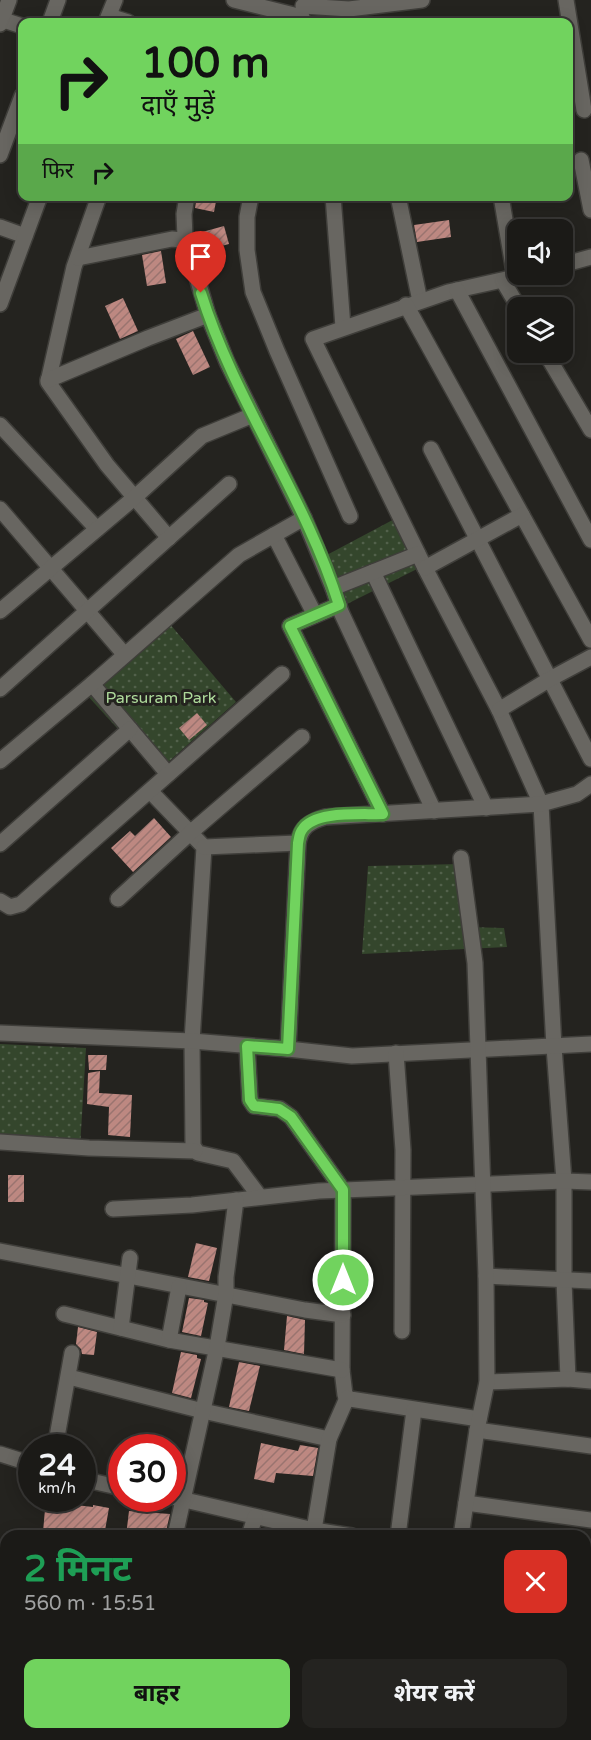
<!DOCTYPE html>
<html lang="hi">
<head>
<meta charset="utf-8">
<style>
	:root { --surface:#1b1a17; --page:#242320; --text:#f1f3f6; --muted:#a0a1a1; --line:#393836; --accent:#71d35e }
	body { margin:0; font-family:"Varela Round","Noto Sans Devanagari",sans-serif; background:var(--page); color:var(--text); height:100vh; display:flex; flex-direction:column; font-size:22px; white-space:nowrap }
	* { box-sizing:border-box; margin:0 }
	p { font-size:20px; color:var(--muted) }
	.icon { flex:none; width:33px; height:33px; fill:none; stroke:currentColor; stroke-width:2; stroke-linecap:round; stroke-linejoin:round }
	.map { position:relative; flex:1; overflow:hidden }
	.details { position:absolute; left:0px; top:1530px; width:591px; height:210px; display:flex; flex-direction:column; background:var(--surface); border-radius:18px 18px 0 0; box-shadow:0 3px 15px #0003,0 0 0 2px var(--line) }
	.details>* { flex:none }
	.banner { position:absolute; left:18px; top:18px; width:555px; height:183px; border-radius:12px; box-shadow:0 3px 15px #0003,0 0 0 2px var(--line); background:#71d35e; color:#111; overflow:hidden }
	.buttons { position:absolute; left:507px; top:219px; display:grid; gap:12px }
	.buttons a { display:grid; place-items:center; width:66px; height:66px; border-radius:12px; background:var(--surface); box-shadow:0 3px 15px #0003,0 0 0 2px var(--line); font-size:30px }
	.speed { position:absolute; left:18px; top:1434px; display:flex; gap:12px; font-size:30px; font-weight:700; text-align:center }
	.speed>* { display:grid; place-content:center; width:78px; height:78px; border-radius:50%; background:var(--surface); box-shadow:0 3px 15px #0003,0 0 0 2px var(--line); line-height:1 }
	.speed small { font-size:15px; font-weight:400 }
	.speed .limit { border:9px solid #d22; background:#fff; color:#111 }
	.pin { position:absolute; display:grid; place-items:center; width:51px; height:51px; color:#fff; margin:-62px -26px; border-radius:50% 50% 50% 0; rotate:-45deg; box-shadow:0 0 6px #0007 }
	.pin .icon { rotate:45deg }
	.me { position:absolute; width:66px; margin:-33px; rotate:0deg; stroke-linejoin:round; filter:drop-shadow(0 0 4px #0008) }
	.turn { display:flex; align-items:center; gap:21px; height:126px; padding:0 24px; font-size:27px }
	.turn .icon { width:78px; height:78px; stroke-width:2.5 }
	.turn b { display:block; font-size:42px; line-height:51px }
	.then { display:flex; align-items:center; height:57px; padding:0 24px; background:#0003; gap:12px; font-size:22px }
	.round { display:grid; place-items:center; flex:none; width:63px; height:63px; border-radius:12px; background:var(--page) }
	.overview { display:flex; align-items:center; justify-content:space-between; height:102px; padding:0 24px }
	h1 { font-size:36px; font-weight:700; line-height:45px; color:#1e9e55 }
	.action { display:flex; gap:12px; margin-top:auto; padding:12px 24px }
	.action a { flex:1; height:69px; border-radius:12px; background:var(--accent); color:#111; font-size:24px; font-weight:700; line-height:69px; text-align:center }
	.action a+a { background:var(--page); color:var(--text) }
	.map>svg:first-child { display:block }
	.park { fill:url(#park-dots) }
	.building { fill:url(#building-hatch) }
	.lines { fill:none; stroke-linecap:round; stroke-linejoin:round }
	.street-casing { stroke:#3f3e3a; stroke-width:18 }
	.street { stroke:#686661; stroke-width:15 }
	.route-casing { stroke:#49893d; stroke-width:15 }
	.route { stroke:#71d35e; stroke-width:10 }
	.labels { text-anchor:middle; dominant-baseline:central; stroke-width:6; stroke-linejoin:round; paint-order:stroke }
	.park-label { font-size:16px; fill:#aeda9b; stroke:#24231f }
</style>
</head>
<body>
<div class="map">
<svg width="591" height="1740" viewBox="0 0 591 1740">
	<defs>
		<pattern id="park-dots" width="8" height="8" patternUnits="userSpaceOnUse" patternTransform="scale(1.5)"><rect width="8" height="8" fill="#34462c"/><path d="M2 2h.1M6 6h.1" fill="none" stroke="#52614b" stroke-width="1.8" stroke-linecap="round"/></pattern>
		<pattern id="building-hatch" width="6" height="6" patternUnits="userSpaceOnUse" patternTransform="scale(1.5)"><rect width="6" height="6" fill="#bd8881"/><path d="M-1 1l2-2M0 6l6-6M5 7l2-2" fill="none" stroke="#9a746f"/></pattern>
	</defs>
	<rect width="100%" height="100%" fill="#24231f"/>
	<g class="park">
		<polygon points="402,515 429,563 343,606 323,557"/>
		<polygon points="169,623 236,702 157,772 86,694"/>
		<polygon points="461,864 467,927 504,928 507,947 362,954 368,866"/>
		<polygon points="0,1044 86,1048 80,1148 0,1147"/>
	</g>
	<g class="building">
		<polygon points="197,196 217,196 214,212 195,208"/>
		<polygon points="449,220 451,237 417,242 414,225"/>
		<polygon points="224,226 229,244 199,252 195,234"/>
		<polygon points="161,251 166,283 147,286 142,255"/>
		<polygon points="123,298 138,331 120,339 105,306"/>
		<polygon points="193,331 210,367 193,375 176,339"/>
		<polygon points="197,713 207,725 189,740 179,728"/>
		<polygon points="154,818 171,837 133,872 111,848 130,831 135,836"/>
		<polygon points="88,1055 107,1055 106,1070 89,1070"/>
		<polygon points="100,1071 99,1093 132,1095 130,1137 108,1135 109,1107 87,1104 88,1073"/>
		<rect x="8" y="1175" width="16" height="27"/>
		<polygon points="196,1243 217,1248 209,1281 188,1277"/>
		<polygon points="189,1298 204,1300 204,1302 208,1303 201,1336 182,1332"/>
		<polygon points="287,1316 305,1320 304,1354 284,1350"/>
		<polygon points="78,1327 97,1332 94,1355 82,1354 81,1349 76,1344"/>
		<polygon points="181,1352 197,1355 197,1358 201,1359 191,1398 172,1393"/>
		<polygon points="239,1362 260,1366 249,1411 229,1407"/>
		<polygon points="261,1443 298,1451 300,1445 318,1448 313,1476 276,1473 274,1483 254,1479"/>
		<polygon points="46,1498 68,1498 67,1504 93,1507 93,1505 109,1508 104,1536 67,1536 43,1532"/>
		<polygon points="129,1511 170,1514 165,1536 126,1536"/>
	</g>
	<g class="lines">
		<g class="street-casing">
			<g id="street">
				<polyline points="234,0 302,17"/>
				<polyline points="566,0 584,110"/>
				<polyline points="303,6 349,9 422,0"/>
				<polyline points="109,16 128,22"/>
				<polyline points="0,19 22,26"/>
				<polyline points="50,22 58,0"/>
				<polyline points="106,22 115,0"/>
				<polyline points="0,24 9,0"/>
				<polyline points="0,155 22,96"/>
				<polyline points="581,160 591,210"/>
				<polyline points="99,196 74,267 48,382 107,465 169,538"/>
				<polyline points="187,196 184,214 185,237 208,315 227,362 304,518 333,588 341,612 434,811"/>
				<polyline points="251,196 247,217 247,250 253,292 277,351 350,516"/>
				<polyline points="333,196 343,327"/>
				<polyline points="398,196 420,301"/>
				<polyline points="501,196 515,278"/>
				<polyline points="0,227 25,236"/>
				<polyline points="78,258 172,239 181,240 188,250"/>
				<polyline points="562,265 591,257"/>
				<polyline points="529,274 448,292 313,339 425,568 499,710 541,804 554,1047 564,1181 564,1281 568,1379"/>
				<polyline points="503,281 519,308"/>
				<polyline points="457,290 591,540"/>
				<polyline points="0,304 40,196"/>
				<polyline points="406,305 591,640"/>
				<polyline points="545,352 591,430"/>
				<polyline points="48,380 148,338 208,315"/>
				<polyline points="0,425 97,529"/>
				<polyline points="431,449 591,759"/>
				<polyline points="0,509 124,654"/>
				<polyline points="274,535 315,615"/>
				<polyline points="425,568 522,515"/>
				<polyline points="373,572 486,808"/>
				<polyline points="333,588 418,554"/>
				<polyline points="339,605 290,626 383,814"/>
				<polyline points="0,611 134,498 202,436 253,415"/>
				<polyline points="92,684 168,774"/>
				<polyline points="0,689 229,484"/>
				<polyline points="499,710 550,679 591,657"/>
				<polyline points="0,761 92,684 239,555 304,518"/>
				<polyline points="150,791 204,847 192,1041 193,1146 198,1153 233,1161 260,1197"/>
				<polyline points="0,844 130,729"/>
				<polyline points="204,847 298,843"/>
				<polyline points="118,899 190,833 302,737"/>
				<polyline points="0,901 10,907 21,904 282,674"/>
				<path d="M0,1033L192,1041L288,1049L298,843C301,827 309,822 325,817L541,804L577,794L591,784"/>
				<polyline points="247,1046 250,1100 254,1106 280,1109 291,1117 343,1190 342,1370 345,1395 350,1399 479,1419"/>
				<polyline points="288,1049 352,1056 591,1044"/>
				<polyline points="396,1053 403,1150 402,1331"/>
				<polyline points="0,1142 89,1148 195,1151"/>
				<polyline points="113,1209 192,1205 319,1191 564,1181 591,1182"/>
				<polyline points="0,1251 305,1310 343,1315"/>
				<polyline points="486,1276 591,1281"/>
				<polyline points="64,1314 169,1340 342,1370"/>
				<polyline points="121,1328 130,1258"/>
				<polyline points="169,1340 179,1287"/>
				<polyline points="69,1377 203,1411 329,1439"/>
				<polyline points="487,1382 568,1379 591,1381"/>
				<polyline points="477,1430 591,1446"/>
				<polyline points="55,1448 72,1353"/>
				<polyline points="0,1454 32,1464"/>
				<polyline points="82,1479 122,1488"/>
				<polyline points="172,1497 314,1530 352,1536"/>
				<polyline points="466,1503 591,1520"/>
				<polyline points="175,1536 217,1347 226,1294 226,1277 236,1200"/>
				<polyline points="249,1536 255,1517"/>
				<polyline points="313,1536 329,1439 347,1398"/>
				<polyline points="398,1536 414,1410"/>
				<polyline points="461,1536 477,1430 487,1382 486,1276 475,963 461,858"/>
				<polyline points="0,1579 6,1580"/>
				<polyline points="585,1590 591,1591"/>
				<polyline points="585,1656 591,1657"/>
				<polyline points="0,1675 6,1677"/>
				<polyline points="585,1720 591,1721"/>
				<polyline points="0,1726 6,1701"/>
				<polyline points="367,1734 388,1740"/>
				<polyline points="121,1740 122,1734"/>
				<polyline points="321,1740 322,1734"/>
				<polyline points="419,1740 420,1734"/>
			</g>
		</g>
		<use href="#street" class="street"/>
	</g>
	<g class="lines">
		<g class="route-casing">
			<path id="route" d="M201,293C235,402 305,496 339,605L290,626L383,814C362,815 314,810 302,830C299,834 299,839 298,843L288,1049L247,1046L250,1100L254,1106L279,1109L291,1117L343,1190V1280"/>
		</g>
		<use href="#route" class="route"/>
	</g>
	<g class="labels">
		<g class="park-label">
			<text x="161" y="698">Parsuram Park</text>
		</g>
	</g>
</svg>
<div class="buttons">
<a><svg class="icon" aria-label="sound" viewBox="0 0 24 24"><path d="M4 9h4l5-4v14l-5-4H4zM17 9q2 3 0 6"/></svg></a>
<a><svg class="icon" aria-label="layers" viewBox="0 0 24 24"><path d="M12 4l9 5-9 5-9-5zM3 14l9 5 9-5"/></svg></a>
</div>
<div class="speed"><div>24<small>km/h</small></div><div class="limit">30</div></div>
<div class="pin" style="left:201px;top:293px;background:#d93025"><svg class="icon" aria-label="arrive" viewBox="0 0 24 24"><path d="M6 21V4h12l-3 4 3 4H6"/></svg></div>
<svg class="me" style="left:343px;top:1280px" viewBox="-20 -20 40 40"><circle r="17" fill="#71d35e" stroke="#fff" stroke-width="3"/><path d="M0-11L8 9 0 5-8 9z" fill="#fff"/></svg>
<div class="banner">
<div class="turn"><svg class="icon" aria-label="right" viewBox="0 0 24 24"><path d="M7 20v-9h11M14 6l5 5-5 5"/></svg><div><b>100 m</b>दाएँ मुड़ें</div></div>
<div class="then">फिर<svg class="icon" aria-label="right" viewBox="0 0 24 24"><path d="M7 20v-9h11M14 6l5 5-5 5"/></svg></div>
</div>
<section class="details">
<div class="overview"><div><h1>2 मिनट</h1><p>560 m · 15:51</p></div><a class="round" style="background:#d93025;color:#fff"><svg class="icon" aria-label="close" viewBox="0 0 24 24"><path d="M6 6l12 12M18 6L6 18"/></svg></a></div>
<div class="action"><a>बाहर</a><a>शेयर करें</a></div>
</section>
</div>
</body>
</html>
